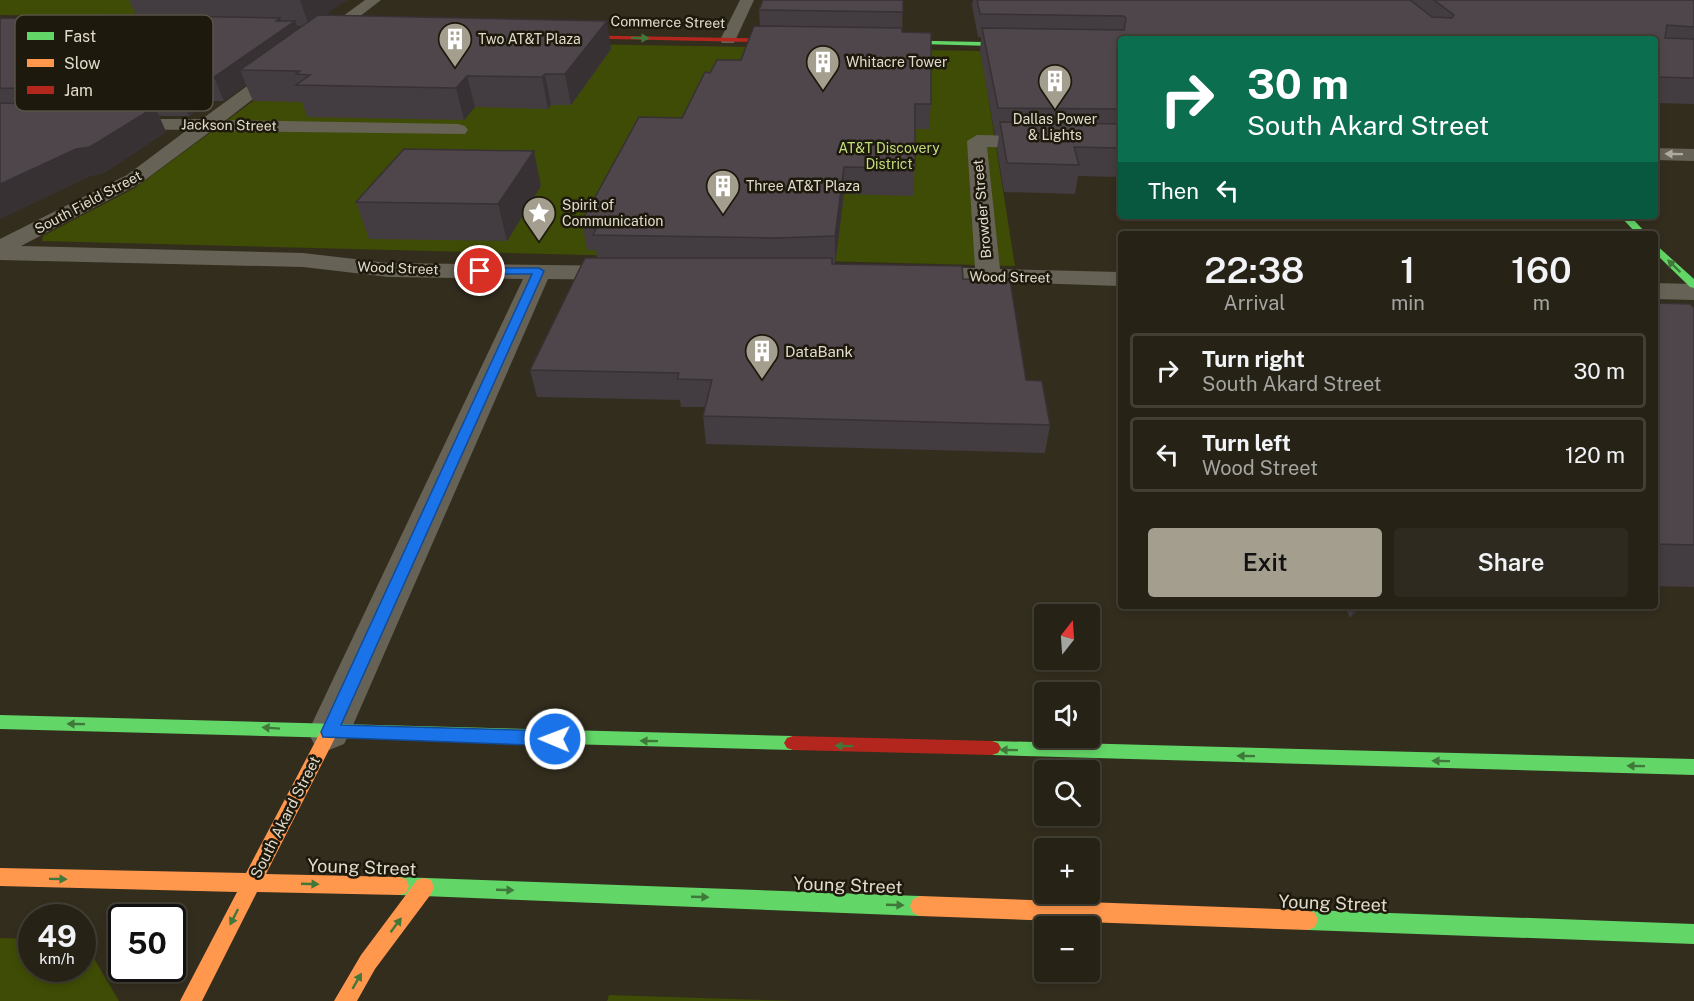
<!DOCTYPE html>
<html lang="en">
<head>
<meta charset="utf-8">
<style>
	:root { --surface:#262216; --page:#2e2a1f; --text:#f1f3f6; --muted:#a4a4a1; --line:#423f35; --accent:#a49e8e }
	body { margin:0; font-family:"Public Sans",sans-serif; background:var(--page); color:var(--text); height:100vh; display:flex; flex-direction:column; font-size:22px; white-space:nowrap }
	* { box-sizing:border-box; margin:0 }
	p { font-size:20px; color:var(--muted) }
	.icon { flex:none; width:33px; height:33px; fill:none; stroke:currentColor; stroke-width:2; stroke-linecap:round; stroke-linejoin:round }
	.map { position:relative; flex:1; overflow:hidden }
	.details { position:absolute; left:1118px; top:231px; width:540px; height:378px; display:flex; flex-direction:column; background:var(--surface); border-radius:6px; box-shadow:0 3px 9px #0003,0 0 0 2px var(--line) }
	.details>* { flex:none }
	.hud { position:absolute; left:1118px; top:36px; width:540px; height:183px; border-radius:6px; box-shadow:0 3px 9px #0003,0 0 0 2px var(--line); background:#0b6e4f; color:#fff; overflow:hidden }
	.needle { width:39px; rotate:17deg }
	.fabs { position:absolute; left:1034px; top:604px; display:grid; gap:12px }
	.fabs a { display:grid; place-items:center; width:66px; height:66px; border-radius:6px; background:var(--surface); box-shadow:0 3px 9px #0003,0 0 0 2px var(--line); font-size:30px }
	.speed { position:absolute; left:18px; top:904px; display:flex; gap:12px; font-size:30px; font-weight:700; text-align:center }
	.speed>* { display:grid; place-content:center; width:78px; height:78px; border-radius:50%; background:var(--surface); box-shadow:0 3px 9px #0003,0 0 0 2px var(--line); line-height:1 }
	.speed small { font-size:15px; font-weight:400 }
	.speed .limit { border:3px solid #111; border-radius:9px; background:#fff; color:#111 }
	.pin { position:absolute; display:grid; place-items:center; width:51px; height:51px; color:#fff; margin:-26px; border:3px solid #fff; border-radius:50%; box-shadow:0 2px 6px #0007 }
	.me { position:absolute; width:66px; margin:-33px; rotate:271deg; stroke-linejoin:round; filter:drop-shadow(0 0 4px #0008) }
	.turn { display:flex; align-items:center; gap:21px; height:126px; padding:0 30px; font-size:27px }
	.turn .icon { width:78px; height:78px; stroke-width:2.5 }
	.turn b { display:block; font-size:42px; line-height:51px }
	.then { display:flex; align-items:center; height:57px; padding:0 30px; background:#0003; gap:12px; font-size:22px }
	.eta { display:flex; justify-content:space-evenly; align-items:center; height:102px; text-align:center }
	.eta b { font-size:36px; font-weight:600; line-height:42px }
	.primary-button { display:flex; gap:12px; margin-top:auto; padding:12px 30px }
	.primary-button a { flex:1; height:69px; border-radius:6px; background:var(--accent); color:#111; font-size:24px; font-weight:600; line-height:69px; text-align:center }
	.primary-button a+a { background:var(--page); color:var(--text) }
	ul { padding:0; list-style:none }
	li { display:flex; align-items:center; gap:18px; height:75px; margin:0 12px 9px; padding:0 18px; border:3px solid var(--line); border-radius:6px }
	li div { flex:1 }
	li b { display:block; font-size:22px }
	li em { font-style:normal }
	.map>svg:first-child { display:block }
	.green { fill:#3f4c05 }
	.lines { fill:none; stroke-linecap:round; stroke-linejoin:round }
	.street { fill:#666256; fill-rule:evenodd }
	.fast { fill:#63d668; fill-rule:evenodd }
	.slow { fill:#ff974d; fill-rule:evenodd }
	.jam { fill:#b3261e; fill-rule:evenodd }
	.wall { fill:#433c40; fill-rule:evenodd }
	.shaded-wall { fill:#373134 }
	.building { fill:#4e464b; stroke:#373134; stroke-width:1.5 }
	.oneway { fill:#40783a }
	.oneway2 { fill:#b0ab9c }
	.route { fill:#1a73e8; stroke:#114b97; stroke-width:1.5 }
	.labels { text-anchor:middle; dominant-baseline:central; stroke-width:5; stroke-linejoin:round; paint-order:stroke }
	.far-street-label { font-size:14px; fill:#e1dbcb; stroke:#1e190d }
	.far-poi-label { font-size:14px; fill:#e1dbcb; stroke:#1e190d; text-anchor:start }
	.far-park-label { font-size:14px; fill:#c3df7a; stroke:#1e190d }
	.poi-label { font-size:15px; fill:#e1dbcb; stroke:#1e190d; text-anchor:start }
	.street-label { font-size:15px; fill:#e1dbcb; stroke:#1e190d }
	.near-street-label { font-size:18px; fill:#e1dbcb; stroke:#1e190d }
	.key { fill:#1e190d; stroke:#585346; stroke-width:1.5 }
	.key-label { font-size:16px; fill:#e1dbcb }
</style>
</head>
<body>
<div class="map">
<svg width="1694" height="1001" viewBox="0 0 1694 1001">
	<rect width="100%" height="100%" fill="#332d1e"/>
	<g class="green">
		<polygon points="0,0 163,0 129,17 0,15"/>
		<polygon points="355,40 981,51 1015,266 42,241 43,236 135,188 328,46"/>
		<polygon points="0,938 31,939 32,969 82,969 83,940 119,1001 0,1001"/>
		<polygon points="609,995 795,1001 607,1001"/>
	</g>
	<g class="lines">
		<g class="street">
			<polygon points="365,0 381,0 226,120 458,124 465,126 468,130 465,134 211,131 141,183 21,246 303,253 389,263 624,266 633,268 636,273 633,278 624,280 548,279 350,732 344,744 329,750 314,744 308,732 523,279 389,277 303,267 0,260 0,239 127,175 187,130 119,129 112,127 110,123 112,119 202,119"/>
			<polygon points="740,0 754,0 734,43 722,43 720,40"/>
			<polygon points="977,135 1120,138 1120,150 987,147 1000,269 1120,272 1120,286 909,279 906,274 909,269 918,267 975,268 967,141"/>
			<polygon points="1654,148 1694,149 1694,161 1654,160"/>
			<polygon points="1654,283 1694,284 1694,300 1654,299"/>
		</g>
		<g class="fast">
			<polygon points="887,40 1024,43 1027,45 1024,47 885,43"/>
			<polygon points="1620,216 1630,216 1647,234 1637,234"/>
			<polygon points="1654,243 1694,279 1694,288 1690,287 1654,252"/>
			<polygon points="0,715 793,736 799,738 802,743 799,748 793,750 0,729"/>
			<polygon points="992,741 1694,759 1694,775 992,755 986,753 983,748 986,743"/>
			<polygon points="399,877 920,896 927,899 930,906 927,913 920,916 399,895 392,893 389,886 392,879"/>
			<polygon points="1308,910 1694,924 1694,944 1308,930 1301,927 1298,920 1301,913"/>
		</g>
		<g class="slow">
			<polygon points="329,725 335,727 338,732 266,874 399,877 406,879 409,886 406,893 399,895 257,892 202,1001 180,1001 237,892 0,886 0,868 246,873 323,727"/>
			<polygon points="424,878 431,880 434,887 431,894 375,969 357,1001 334,1001 361,955 417,880"/>
			<polygon points="920,896 1308,910 1315,913 1318,920 1315,927 1308,930 920,916 913,913 910,906 913,899"/>
		</g>
		<g class="jam">
			<polygon points="566,35 793,39 796,41 793,43 564,38"/>
			<polygon points="793,736 992,741 998,743 1001,748 998,753 992,755 793,750 787,748 784,743 787,738"/>
		</g>
	</g>
	<g class="wall">
		<path d="M129,0H347L324,15L611,49L571,105H551L548,109L475,107L464,120L307,117L302,102L253,101L246,85L224,101H213L189,116H159L166,132L104,173L90,176L0,219V18L94,20L137,16ZM297,26H303L298,30Z"/>
		<polygon points="903,0 902,32 931,104 929,129 915,129 914,196 844,194 835,264 963,279 1026,380 1050,425 1045,453 706,444 703,416 705,407 681,407 680,400 537,397 530,370 597,258 596,250 587,250 582,221 682,118 710,73 741,60 760,26 759,10"/>
		<polygon points="973,0 1694,0 1694,104 1654,103 1654,39 1120,39 1120,177 1078,176 1075,194 1004,192 997,149 999,135 995,135 980,52 981,37 978,37 972,5"/>
		<polygon points="541,186 507,241 369,239 356,202"/>
		<polygon points="1654,303 1694,308 1694,587 1654,586"/>
		<polygon points="1345,606 1362,606 1350,618"/>
	</g>
	<g class="shaded-wall">
		<polygon points="300,0 347,0 309,26"/>
		<polygon points="280,18 284,29 295,21 303,43 240,70 246,85 224,101 214,77"/>
		<polygon points="607,21 611,49 571,105 565,74"/>
		<polygon points="545,74 551,105 548,109 542,77"/>
		<polygon points="467,76 475,107 464,120 456,88"/>
		<polygon points="203,77 213,101 189,116 178,92"/>
		<polygon points="155,107 166,132 104,173 90,176 0,219 0,184"/>
		<polygon points="534,151 541,186 507,241 498,204"/>
		<polygon points="844,167 844,194 835,265 835,236"/>
		<polygon points="1357,606 1362,606 1350,618"/>
	</g>
	<g class="building">
		<polygon points="763,0 903,0 903,12 759,10"/>
		<polygon points="977,0 1410,0 1432,17 1452,18 1454,15 1434,0 1694,0 1694,27 1667,25 1665,38 1694,39 1694,78 1654,77 1654,39 1120,39 1120,109 998,108 982,28 1124,30 1126,18 1124,16 980,14"/>
		<polygon points="103,15 280,18 276,21 295,21 214,77 203,77 178,92 0,88 0,18 94,20"/>
		<polygon points="318,15 607,21 565,74 545,74 542,77 467,76 456,88 296,85 310,75 296,74 300,71 240,70"/>
		<polygon points="754,26 902,28 902,32 931,33 931,104 915,104 915,168 844,167 835,236 776,238 593,235 599,222 582,221 639,117 682,118 705,72 710,73 717,60 741,60"/>
		<polygon points="0,103 155,107 90,147 76,149 0,184"/>
		<polygon points="1000,122 1120,124 1120,148 1074,147 1079,165 1007,163"/>
		<polygon points="404,149 534,151 498,204 356,202"/>
		<polygon points="585,258 832,258 832,264 962,266 963,279 1010,280 1026,380 1042,381 1050,425 703,416 712,380 677,379 679,373 530,370"/>
		<polygon points="1654,303 1690,304 1694,308 1694,545 1654,544"/>
	</g>
	<defs><path id="oneway-solid" d="M-6-.8H1V-3.2L6.5 0L1 3.2V.8H-6Z" transform="scale(1.5)"/></defs>
	<g class="oneway">
		<use href="#oneway-solid" transform="translate(640 38) rotate(1)"/>
		<use href="#oneway-solid" transform="translate(1674 266) rotate(-136)"/>
		<use href="#oneway-solid" transform="translate(76 724) rotate(-179)"/>
		<use href="#oneway-solid" transform="translate(271 728) rotate(-176)"/>
		<use href="#oneway-solid" transform="translate(649 741) rotate(-179)"/>
		<use href="#oneway-solid" transform="translate(844 746) rotate(-179)"/>
		<use href="#oneway-solid" transform="translate(1009 750) rotate(-179)"/>
		<use href="#oneway-solid" transform="translate(1246 756) rotate(-179)"/>
		<use href="#oneway-solid" transform="translate(1441 761) rotate(-179)"/>
		<use href="#oneway-solid" transform="translate(1636 766) rotate(-179)"/>
		<use href="#oneway-solid" transform="translate(58 879) rotate(1)"/>
		<use href="#oneway-solid" transform="translate(310 884) rotate(2)"/>
		<use href="#oneway-solid" transform="translate(505 890) rotate(2)"/>
		<use href="#oneway-solid" transform="translate(700 897) rotate(2)"/>
		<use href="#oneway-solid" transform="translate(895 905) rotate(2)"/>
		<use href="#oneway-solid" transform="translate(234 917) rotate(117)"/>
		<use href="#oneway-solid" transform="translate(396 925) rotate(-53)"/>
		<use href="#oneway-solid" transform="translate(357 981) rotate(-60)"/>
	</g>
	<use class="oneway2" href="#oneway-solid" transform="translate(1674 154) rotate(-179)"/>
	<polygon class="route" points="539,268 544,271 341,725 555,731 561,734 564,739 561,744 555,746 323,737 321,732 532,274 480,274 475,271 480,268"/>
	<defs>
		<g id="building-pin" transform="scale(1.725)"><path d="M0 17L-7.5 6A9.5 9.5 0 1 1 7.5 6Z" fill="#a49e8e" stroke="#1e190d"/><path d="M-4-6H4V6H1V3H-1V6H-4ZM-2.5-4.3h1.7v1.8h-1.7ZM.8-4.3h1.7v1.8H.8ZM-2.5-1h1.7V.8h-1.7ZM.8-1h1.7V.8H.8Z" fill="#fff"/></g>
		<g id="sight-pin" transform="scale(1.725)"><path d="M0 17L-7.5 6A9.5 9.5 0 1 1 7.5 6Z" fill="#a49e8e" stroke="#1e190d"/><path d="M0-6L1.8-2.2L6-1.7L2.9 1.2L3.7 5.4L0 3.3L-3.7 5.4L-2.9 1.2L-6-1.7L-1.8-2.2Z" fill="#fff"/></g>
	</defs>
	<g fill-rule="evenodd">
		<use href="#building-pin" x="455" y="39"/>
		<use href="#building-pin" x="823" y="62"/>
		<use href="#building-pin" x="1055" y="81"/>
		<use href="#building-pin" x="723" y="186"/>
		<use href="#sight-pin" x="539" y="213"/>
		<use href="#building-pin" x="762" y="351"/>
	</g>
	<g class="labels">
		<g class="far-street-label">
			<text transform="translate(668 22) rotate(1)">Commerce Street</text>
			<text transform="translate(229 125) rotate(1)">Jackson Street</text>
			<text transform="translate(88 202) rotate(-28)">South Field Street</text>
			<text transform="translate(982 209) rotate(-95)">Browder Street</text>
			<text transform="translate(398 268) rotate(2)">Wood Street</text>
			<text transform="translate(1010 277) rotate(1)">Wood Street</text>
		</g>
		<g class="far-poi-label">
			<text x="478" y="39">Two AT&amp;T Plaza</text>
			<text x="846" y="62">Whitacre Tower</text>
			<text x="1055" y="119" text-anchor="middle">Dallas Power<tspan x="1055" dy="16">&amp; Lights</tspan></text>
			<text x="746" y="186">Three AT&amp;T Plaza</text>
			<text x="562" y="205">Spirit of<tspan x="562" dy="16">Communication</tspan></text>
		</g>
		<g class="far-park-label">
			<text x="889" y="148">AT&amp;T Discovery<tspan x="889" dy="16">District</tspan></text>
		</g>
		<g class="poi-label">
			<text x="785" y="351">DataBank</text>
		</g>
		<g class="street-label">
			<text transform="translate(285 817) rotate(-63)">South Akard Street</text>
		</g>
		<g class="near-street-label">
			<text transform="translate(362 867) rotate(2)">Young Street</text>
			<text transform="translate(848 885) rotate(2)">Young Street</text>
			<text transform="translate(1333 903) rotate(2)">Young Street</text>
		</g>
	</g>
	<rect x="15" y="15" width="198" height="96" rx="9" class="key"/>
	<rect x="27" y="32" width="27" height="8" fill="#63d668"/>
	<rect x="27" y="59" width="27" height="8" fill="#ff974d"/>
	<rect x="27" y="86" width="27" height="8" fill="#b3261e"/>
	<g class="key-label">
		<text x="64" y="42">Fast</text>
		<text x="64" y="69">Slow</text>
		<text x="64" y="96">Jam</text>
	</g>
</svg>
<div class="fabs">
<a><svg class="needle" viewBox="-14 -14 28 28"><path d="M0-13l5 13h-10z" fill="#e53935"/><path d="M0 13l5-13h-10z" fill="#a4a4a1"/></svg></a>
<a><svg class="icon" aria-label="sound" viewBox="0 0 24 24"><path d="M4 9h4l5-4v14l-5-4H4zM17 9q2 3 0 6"/></svg></a>
<a><svg class="icon" aria-label="search" viewBox="0 0 24 24"><circle cx="10" cy="10" r="6"/><path d="M15 15l6 6"/></svg></a>
<a>+</a>
<a>−</a>
</div>
<div class="speed"><div>49<small>km/h</small></div><div class="limit">50</div></div>
<div class="pin" style="left:480px;top:271px;background:#d93025"><svg class="icon" aria-label="arrive" viewBox="0 0 24 24"><path d="M6 21V4h12l-3 4 3 4H6"/></svg></div>
<svg class="me" style="left:555px;top:739px" viewBox="-20 -20 40 40"><circle r="17" fill="#1a73e8" stroke="#fff" stroke-width="3"/><path d="M0-11L8 9 0 5-8 9z" fill="#fff"/></svg>
<div class="hud">
<div class="turn"><svg class="icon" aria-label="right" viewBox="0 0 24 24"><path d="M7 20v-9h11M14 6l5 5-5 5"/></svg><div><b>30 m</b>South Akard Street</div></div>
<div class="then">Then<svg class="icon" aria-label="left" viewBox="0 0 24 24"><path d="M17 20v-9H6M10 6l-5 5 5 5"/></svg></div>
</div>
<section class="details">
<div class="eta">
<div><b>22:38</b><p>Arrival</p></div>
<div><b>1</b><p>min</p></div>
<div><b>160</b><p>m</p></div>
</div>
<ul>
<li><svg class="icon" aria-label="right" viewBox="0 0 24 24"><path d="M7 20v-9h11M14 6l5 5-5 5"/></svg><div><b>Turn right</b><p>South Akard Street</p></div><em>30 m</em></li>
<li><svg class="icon" aria-label="left" viewBox="0 0 24 24"><path d="M17 20v-9H6M10 6l-5 5 5 5"/></svg><div><b>Turn left</b><p>Wood Street</p></div><em>120 m</em></li>
</ul>
<div class="primary-button"><a>Exit</a><a>Share</a></div>
</section>
</div>
</body>
</html>
